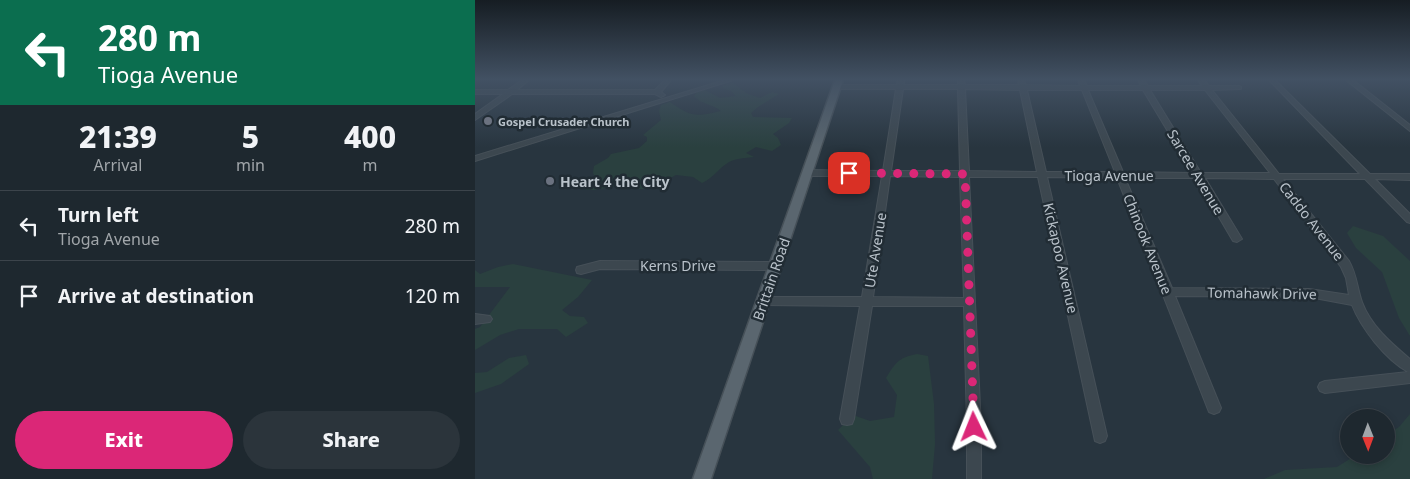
<!DOCTYPE html>
<html lang="en">
<head>
<meta charset="utf-8">
<style>
	:root { --surface:#1e282f; --page:#2b343b; --text:#f1f3f6; --muted:#a1a6aa; --line:#3c444b; --accent:#db2777 }
	body { margin:0; font-family:"Noto Sans",sans-serif; background:var(--page); color:var(--text); height:100vh; display:flex; flex-direction:column; font-size:19px; white-space:nowrap }
	* { box-sizing:border-box; margin:0 }
	p { font-size:16px; color:var(--muted) }
	.icon { flex:none; width:28px; height:28px; fill:none; stroke:currentColor; stroke-width:2; stroke-linecap:round; stroke-linejoin:round }
	.map { position:relative; flex:1; overflow:hidden }
	.sheet { display:flex; flex-direction:column; background:var(--surface); width:475px }
	.sheet>* { flex:none }
	.banner { background:#0b6e4f; color:#fff; overflow:hidden }
	.needle { width:32px; rotate:179deg }
	.controls { position:absolute; left:865px; top:409px; display:grid; gap:10px }
	.controls a { display:grid; place-items:center; width:55px; height:55px; border-radius:50%; background:var(--surface); box-shadow:0 2px 8px #0003,0 0 0 1px var(--line); font-size:25px }
	.pin { position:absolute; display:grid; place-items:center; width:42px; height:42px; color:#fff; margin:-21px; border-radius:10px; box-shadow:0 2px 8px #0006 }
	.me { position:absolute; width:55px; margin:-28px; rotate:358deg; stroke-linejoin:round; filter:drop-shadow(0 0 4px #0008) }
	.turn { display:flex; align-items:center; gap:18px; height:105px; padding:0 15px; font-size:22px }
	.turn .icon { width:65px; height:65px; stroke-width:2.5 }
	.turn b { display:block; font-size:35px; line-height:42px }
	.eta { display:flex; justify-content:space-evenly; align-items:center; height:85px; text-align:center }
	.eta b { font-size:30px; font-weight:800; line-height:35px }
	.action { display:flex; gap:10px; margin-top:auto; padding:10px 15px }
	.action a { flex:1; height:58px; border-radius:30px; background:var(--accent); color:#fff; font-size:20px; font-weight:800; line-height:58px; text-align:center }
	.action a+a { background:var(--page); color:var(--text) }
	ul { padding:0; list-style:none }
	li { display:flex; align-items:center; gap:15px; height:70px; padding:0 15px; border-top:1px solid var(--line) }
	li div { flex:1 }
	li b { display:block; font-size:19px }
	li em { font-style:normal }
	main { display:flex; flex:1; min-height:0 }
	.map>svg:first-child { display:block }
	.green { fill:#2a403f }
	.lines { fill:none; stroke-linecap:round; stroke-linejoin:round }
	.minor-casing { stroke:#465058; stroke-width:2 }
	.major-casing { stroke:#465058; stroke-width:3 }
	.minor { fill:#3c474f; fill-rule:evenodd }
	.major { fill:#5a666f; fill-rule:evenodd }
	.route { stroke:#db2777; stroke-width:9; stroke-dasharray:0 16.2 }
	.worship-dot { fill:#6b7280; stroke:#212c34; stroke-width:2 }
	.labels { text-anchor:middle; dominant-baseline:central; stroke-width:5; stroke-linejoin:round; paint-order:stroke }
	.far-poi-label { font-size:11px; font-weight:bold; fill:#b9c2ca; stroke:#212c34; text-anchor:start }
	.street-label { font-size:14px; fill:#b9c2ca; stroke:#212c34 }
	.poi-label { font-size:14px; font-weight:bold; fill:#b9c2ca; stroke:#212c34; text-anchor:start }
</style>
</head>
<body>
<main>
<section class="sheet">
<div class="banner">
<div class="turn"><svg class="icon" aria-label="left" viewBox="0 0 24 24"><path d="M17 20v-9H6M10 6l-5 5 5 5"/></svg><div><b>280 m</b>Tioga Avenue</div></div>
</div>
<div class="eta">
<div><b>21:39</b><p>Arrival</p></div>
<div><b>5</b><p>min</p></div>
<div><b>400</b><p>m</p></div>
</div>
<ul>
<li><svg class="icon" aria-label="left" viewBox="0 0 24 24"><path d="M17 20v-9H6M10 6l-5 5 5 5"/></svg><div><b>Turn left</b><p>Tioga Avenue</p></div><em>280 m</em></li>
<li><svg class="icon" aria-label="arrive" viewBox="0 0 24 24"><path d="M6 21V4h12l-3 4 3 4H6"/></svg><div><b>Arrive at destination</b></div><em>120 m</em></li>
</ul>
<div class="action"><a>Exit</a><a>Share</a></div>
</section>
<div class="map">
<svg width="935" height="479" viewBox="0 0 935 479">
	<rect width="100%" height="100%" fill="#28353f"/>
	<g class="green">
		<path d="M258,83L273,94L285,98L297,92L304,94L283,107L276,113L278,117L317,118L314,123L298,134L303,138L306,145L297,151L281,147L271,153L279,157C271,158 261,158 254,162C244,168 238,178 227,183L218,177L201,175L174,189H162L153,184L119,190H110L121,179L118,173L119,166L133,158L136,154L164,148L172,141V137L168,135L186,120L184,111L186,105L195,102C216,117 221,117 246,111C238,104 227,105 219,96L222,92L230,90L245,98L261,96L256,91L249,89L247,86Z"/>
		<polygon points="878,226 908,236 935,261 935,336 924,318 907,272 881,248 872,233"/>
		<polygon points="38,264 117,280 103,297 87,310 95,316 109,317 113,323 91,337 82,329 44,329 25,335 0,350 0,329 5,327 35,287 0,287 0,270 5,274 23,267"/>
		<path d="M442,354L453,356L459,404L460,444L457,479H398L395,467L363,430L378,415L395,421L419,417L422,395L411,378C421,362 423,358 442,354Z"/>
		<polygon points="51,355 54,364 26,384 0,393 0,373 12,372 34,358"/>
		<polygon points="935,414 935,479 789,479 810,470 862,467 881,455 911,455 911,435 924,427"/>
	</g>
	<g class="lines">
		<g class="minor-casing">
			<g id="minor">
				<polygon points="47,80 54,80 42,90 180,90 190,80 196,80 186,92 190,95 186,97 180,94 37,94 0,120 0,114 28,94 0,94 0,90 33,90"/>
				<polygon points="250,80 258,80 0,161 0,156"/>
				<path d="M423,80H429V85H483V80H489L490,85H544L543,80H549L551,85L605,86L603,80H609L612,86H666L663,80H669L673,86H727L723,80H729L734,86H764L766,87V89L737,90L804,174H885L794,80H800L895,174H935V180L900,179L935,214V223L932,222L890,179H808L874,261C882,275 882,288 887,302C896,326 916,343 935,359V383L850,393L845,391L843,387L845,383L850,381L933,372C910,359 886,328 877,305L834,297L700,296L746,408L744,412L739,414L734,412L642,178L572,177L632,436L630,441L625,443L620,441L563,177H494L506,427V479H492V427L489,306H397L379,419L377,424L372,425L367,424L365,419L385,306L289,305L285,304L283,301L285,298L289,297H387L407,176H332L328,173L332,170L408,171L421,89H362L359,87L362,85H422ZM428,89H483L485,171H416ZM490,89L545,90L562,172L494,171ZM552,90H607L640,172H571ZM613,90H668L718,173L648,172ZM675,90H730L795,173H726ZM415,176L485,177L489,298L398,297ZM650,178H721L758,241L762,242L767,239L730,178L799,179L866,267L871,278L874,295L834,289L697,288Z"/>
				<polygon points="871,80 878,80 935,125 935,131"/>
				<polygon points="125,261 300,262 304,263 305,266 304,269 300,270 125,269 106,274 102,273 101,270 102,267"/>
				<polygon points="0,314 15,316 17,319 15,322 0,324"/>
			</g>
		</g>
		<g class="major-casing">
			<polygon id="major" points="360,80 368,80 236,479 218,479"/>
		</g>
		<use href="#minor" class="minor"/>
		<use href="#major" class="major"/>
	</g>
	<linearGradient id="sky" x2="0" y2="1"><stop stop-color="#161d23"/><stop offset="0.54" stop-color="#425163"/><stop offset="1" stop-color="#425163" stop-opacity="0"/></linearGradient>
	<rect width="935" height="147" fill="url(#sky)"/>
	<g class="lines">
		<polyline class="route" points="374,173 490,174 499,427"/>
	</g>
	<g class="worship-dot">
		<circle cx="13" cy="121" r="5"/>
		<circle cx="75" cy="181" r="5"/>
	</g>
	<g class="labels">
		<g class="far-poi-label">
			<text x="23" y="121">Gospel Crusader Church</text>
		</g>
		<g class="street-label">
			<text transform="translate(721 172) rotate(59)">Sarcee Avenue</text>
			<text x="634" y="175">Tioga Avenue</text>
			<text transform="translate(837 221) rotate(52)">Caddo Avenue</text>
			<text transform="translate(673 244) rotate(68)">Chinook Avenue</text>
			<text transform="translate(400 250) rotate(-81)">Ute Avenue</text>
			<text transform="translate(586 258) rotate(77)">Kickapoo Avenue</text>
			<text x="203" y="265">Kerns Drive</text>
			<text transform="translate(296 279) rotate(-71)">Brittain Road</text>
			<text transform="translate(787 293) rotate(1)">Tomahawk Drive</text>
		</g>
		<g class="poi-label">
			<text x="85" y="181">Heart 4 the City</text>
		</g>
	</g>
</svg>
<div class="controls">
<a><svg class="needle" viewBox="-14 -14 28 28"><path d="M0-13l5 13h-10z" fill="#e53935"/><path d="M0 13l5-13h-10z" fill="#a1a6aa"/></svg></a>
</div>
<div class="pin" style="left:374px;top:173px;background:#d93025"><svg class="icon" aria-label="arrive" viewBox="0 0 24 24"><path d="M6 21V4h12l-3 4 3 4H6"/></svg></div>
<svg class="me" style="left:499px;top:427px" viewBox="-20 -20 40 40"><path d="M0-17L14 15 0 8-14 15z" fill="#db2777" stroke="#fff" stroke-width="4"/></svg>
</div>
</main>
</body>
</html>
